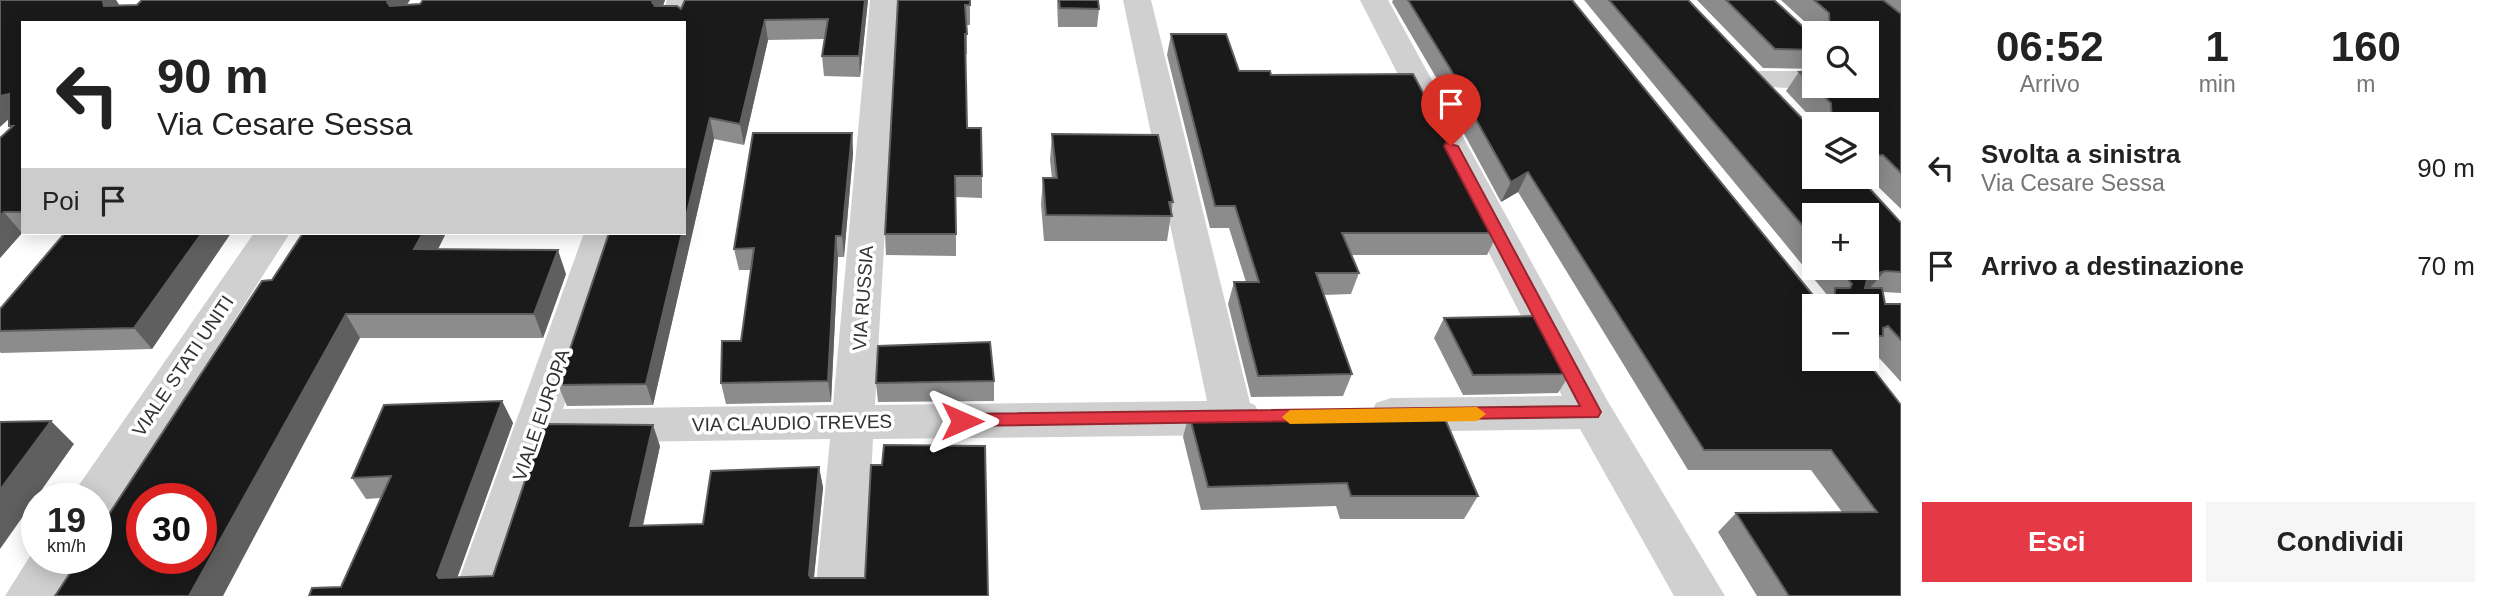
<!DOCTYPE html>
<html lang="it">
<head>
<meta charset="utf-8">
<style>
	:root { --surface:#fff; --page:#f6f6f6; --text:#222; --muted:#767676; --accent:#e63946 }
	body { margin:0; font-family:Helvetica,sans-serif; background:var(--page); color:var(--text); height:100vh; display:flex; flex-direction:column; font-size:26px; white-space:nowrap }
	* { box-sizing:border-box; margin:0 }
	p { font-size:23px; color:var(--muted) }
	.icon { flex:none; width:38px; height:38px; fill:none; stroke:currentColor; stroke-width:2; stroke-linecap:round; stroke-linejoin:round }
	.map { position:relative; flex:1; overflow:hidden }
	.panel { display:flex; flex-direction:column; background:var(--surface); width:595px }
	.panel>* { flex:none }
	.guide { position:absolute; left:21px; top:21px; width:665px; height:214px; border-radius:0px; box-shadow:0 4px 18px #0003; background:#fff; color:var(--text); overflow:hidden }
	.buttons { position:absolute; left:1802px; top:21px; display:grid; gap:14px }
	.buttons a { display:grid; place-items:center; width:77px; height:77px; border-radius:0px; background:var(--surface); box-shadow:0 4px 18px #0003; font-size:35px }
	.speed { position:absolute; left:21px; top:483px; display:flex; gap:14px; font-size:35px; font-weight:700; text-align:center }
	.speed>* { display:grid; place-content:center; width:91px; height:91px; border-radius:50%; background:var(--surface); box-shadow:0 4px 18px #0003; line-height:1 }
	.speed small { font-size:18px; font-weight:400 }
	.speed .limit { border:10px solid #d22; background:#fff; color:#111 }
	.pin { position:absolute; display:grid; place-items:center; width:60px; height:60px; color:#fff; margin:-72px -30px; border-radius:50% 50% 50% 0; rotate:-45deg; box-shadow:0 0 7px #0007 }
	.pin .icon { rotate:45deg }
	.me { position:absolute; width:77px; margin:-38px; rotate:90deg; stroke-linejoin:round; filter:drop-shadow(0 0 5px #0008) }
	.turn { display:flex; align-items:center; gap:24px; height:147px; padding:0 21px; font-size:32px }
	.turn .icon { width:91px; height:91px; stroke-width:2.5 }
	.turn b { display:block; font-size:49px; line-height:60px }
	.then { display:flex; align-items:center; height:66px; padding:0 21px; background:#0003; gap:14px; font-size:26px }
	.eta { display:flex; justify-content:space-evenly; align-items:center; height:119px; text-align:center }
	.eta b { font-size:42px; font-weight:700; line-height:49px }
	.primary-button { display:flex; gap:14px; margin-top:auto; padding:14px 21px }
	.primary-button a { flex:1; height:80px; border-radius:0px; background:var(--accent); color:#fff; font-size:28px; font-weight:700; line-height:80px; text-align:center }
	.primary-button a+a { background:var(--page); color:var(--text) }
	ul { padding:0; list-style:none }
	li { display:flex; align-items:center; gap:21px; height:98px; padding:0 21px }
	li div { flex:1 }
	li b { display:block; font-size:26px }
	li em { font-style:normal }
	main { display:flex; flex:1; min-height:0 }
	.map>svg:first-child { display:block }
	.lines { fill:none; stroke-linecap:round; stroke-linejoin:round }
	.minor { fill:#d0d0d0; fill-rule:evenodd }
	.wall { fill:#8c8c8c; fill-rule:evenodd }
	.shaded-wall { fill:#5f5f5f }
	.building { fill:#1a1a1a; stroke:#5f5f5f; stroke-width:2; fill-rule:evenodd }
	.route { fill:#e63946; stroke:#96252e; stroke-width:2 }
	.slow { fill:#f59e0b }
	.labels { text-anchor:middle; dominant-baseline:central; stroke-width:7; stroke-linejoin:round; paint-order:stroke }
	.street-label { font-size:19px; fill:#333; stroke:#fff }
</style>
</head>
<body>
<main>
<div class="map">
<svg width="1901" height="596" viewBox="0 0 1901 596">
	<rect width="100%" height="100%" fill="#fff"/>
	<g class="lines">
		<g class="minor">
			<polygon points="667,0 695,0 684,27 684,23 659,23"/>
			<polygon points="870,0 898,0 875,405 1207,401 1123,0 1151,0 1250,403 1255,405 1261,417 1255,429 1232,435 873,439 865,596 815,596 830,439 552,443 503,596 453,596 584,233 620,233 563,409 833,405"/>
			<polygon points="1360,0 1388,0 1607,400 1725,596 1674,596 1580,429 1391,432 1376,427 1370,415 1376,403 1391,398 1562,396"/>
			<polygon points="1754,71 1815,71 1815,86 1826,86 1815,89 1743,86 1739,80 1743,74"/>
			<polygon points="254,233 290,233 111,513 96,518 96,499 72,499 79,485"/>
			<polygon points="37,545 37,558 79,558 57,596 5,596"/>
		</g>
	</g>
	<g class="wall">
		<polygon points="0,0 116,0 119,5 407,5 420,4 423,0 665,0 663,6 681,9 685,0 868,0 860,77 824,76 822,56 824,39 768,40 744,145 714,139 653,405 567,406 558,385 684,23 23,23 23,233 231,233 152,349 1,353 0,352 0,309 65,233 22,233 0,258 10,128 9,126"/>
		<polygon points="898,0 970,0 970,25 967,25 967,54 965,54 967,128 982,176 982,198 956,197 956,256 886,255 885,234"/>
		<polygon points="1057,0 1098,0 1099,9 1097,27 1058,27"/>
		<path d="M1393,0H1572L1816,299L1824,301L1828,296L1584,0H1688L1901,223V293L1883,292L1885,304H1901V382L1871,349L1867,353V306H1815L1865,359L1901,596H1757L1718,532L1736,513L1842,512L1811,470H1688L1518,192L1501,202L1443,95L1444,91L1392,2ZM1815,215L1867,268H1815Z"/>
		<polygon points="1697,0 1774,0 1815,38 1815,69 1763,68"/>
		<polygon points="1781,0 1901,0 1901,209 1867,176 1867,124 1817,124 1786,91 1799,72 1867,86 1867,33 1817,33"/>
		<polygon points="1171,34 1239,71 1271,75 1498,233 1487,255 1352,255 1359,273 1351,294 1324,295 1352,374 1343,396 1251,397 1228,304 1234,282 1246,282 1229,228 1210,228 1167,55"/>
		<polygon points="852,133 853,153 844,257 838,257 831,402 726,404 721,383 741,341 751,270 739,270 734,249"/>
		<polygon points="1052,134 1173,202 1167,241 1044,241 1041,204 1043,178 1052,178 1050,160"/>
		<polygon points="303,233 446,233 438,249 566,274 543,338 360,338 272,280"/>
		<polygon points="1444,318 1570,374 1558,393 1463,395 1434,338"/>
		<polygon points="994,381 994,401 878,402 876,383"/>
		<polygon points="502,401 513,423 457,578 493,576 660,446 643,526 703,524 819,467 823,488 814,578 988,596 341,587 381,498 366,499 352,478"/>
		<polygon points="1189,414 1478,496 1464,519 1340,519 1336,506 1201,510 1183,437"/>
	</g>
	<g class="shaded-wall">
		<polygon points="104,0 116,0 124,12 104,6 103,1"/>
		<polygon points="389,0 410,0 396,22 387,2"/>
		<polygon points="653,0 665,0 657,22 652,2"/>
		<polygon points="865,0 868,0 860,77 859,56"/>
		<polygon points="765,20 768,40 744,145 740,124"/>
		<polygon points="9,94 11,117 0,127 0,96"/>
		<polygon points="710,118 714,139 653,405 646,384 682,233 684,233 684,225"/>
		<polygon points="852,133 853,153 844,257 842,236"/>
		<polygon points="1528,172 1518,192 1501,202 1511,182"/>
		<polygon points="4,212 22,233 0,258 0,216"/>
		<polygon points="202,233 231,233 152,349 134,328"/>
		<polygon points="423,233 446,233 426,273 414,249"/>
		<polygon points="836,236 838,257 831,402 828,381"/>
		<polygon points="558,250 566,274 543,338 534,314"/>
		<polygon points="1885,271 1867,291 1851,297 1868,276"/>
		<polygon points="346,314 360,338 223,596 189,596"/>
		<polygon points="502,401 513,423 451,595 437,575"/>
		<polygon points="51,421 74,444 0,549 0,490"/>
		<polygon points="653,425 660,446 638,547 630,526"/>
		<polygon points="819,467 823,488 812,596 809,575"/>
	</g>
	<g class="building">
		<polygon points="0,0 104,0 103,1 104,6 137,5 142,0 389,0 387,2 390,6 420,4 423,0 653,0 652,2 655,6 677,6 681,9 685,0 865,0 859,56 822,56 828,19 765,20 740,124 710,118 684,225 684,23 23,23 23,212 4,212 0,216 0,138 13,126 9,126 9,94 0,96"/>
		<polygon points="898,0 970,0 970,5 965,5 967,34 965,34 967,128 981,128 982,176 955,176 956,234 885,234"/>
		<polygon points="1059,0 1098,0 1099,9 1060,8"/>
		<polygon points="1408,0 1572,0 1816,299 1834,304 1835,288 1850,288 1852,284 1838,268 1867,268 1867,215 1815,215 1815,240 1609,0 1688,0 1815,132 1815,177 1859,177 1901,223 1901,272 1885,271 1868,276 1865,288 1882,288 1885,304 1901,304 1901,340 1888,326 1883,328 1883,336 1867,336 1867,306 1815,306 1815,359 1865,359 1901,405 1901,596 1789,596 1736,513 1877,512 1831,450 1704,450 1528,172 1511,182 1451,75 1454,75"/>
		<polygon points="1726,0 1774,0 1815,38 1815,50 1775,49"/>
		<polygon points="1814,0 1883,0 1901,14 1901,173 1883,155 1867,156 1867,124 1832,124 1831,103 1799,72 1815,70 1815,86 1867,86 1867,33 1830,33 1829,13"/>
		<polygon points="1171,34 1226,34 1239,71 1270,71 1271,75 1413,74 1498,233 1342,233 1359,273 1316,273 1352,374 1258,376 1234,282 1259,282 1235,206 1215,206"/>
		<polygon points="753,133 852,133 842,236 836,236 828,381 721,383 722,341 741,341 754,248 734,249"/>
		<polygon points="1052,134 1158,135 1173,202 1169,202 1172,216 1046,215 1043,178 1057,178"/>
		<polygon points="65,233 202,233 134,328 0,331 0,309"/>
		<path d="M303,233H423L414,249L558,250L534,314H346L189,596H55L80,558H96V534L262,281L272,280ZM142,499H201V558H142Z"/>
		<polygon points="609,233 682,233 646,384 558,385"/>
		<polygon points="1539,316 1570,374 1473,375 1444,318"/>
		<polygon points="990,342 994,381 876,383 878,346"/>
		<polygon points="502,401 437,575 439,578 493,576 544,424 653,425 630,526 703,524 711,471 819,467 809,575 811,578 865,578 871,465 882,465 884,445 985,446 988,596 309,596 312,588 341,587 391,476 352,478 384,405"/>
		<polygon points="1442,412 1478,496 1351,496 1347,483 1208,487 1189,414"/>
		<polygon points="51,421 0,490 0,422"/>
	</g>
	<polygon class="route" points="1446,143 1458,146 1601,412 1598,417 956,426 953,421 956,416 962,414 1580,406 1444,146"/>
	<polygon class="slow" points="1477,407 1486,414 1477,421 1290,424 1282,417 1290,410"/>
	<g class="labels">
		<g class="street-label">
			<text transform="translate(863 298) rotate(-86)">VIA RUSSIA</text>
			<text transform="translate(183 366) rotate(-56)">VIALE STATI UNITI</text>
			<text transform="translate(541 415) rotate(-71)">VIALE EUROPA</text>
			<text transform="translate(792 423) rotate(-1)">VIA CLAUDIO TREVES</text>
		</g>
	</g>
</svg>
<div class="buttons">
<a><svg class="icon" aria-label="search" viewBox="0 0 24 24"><circle cx="10" cy="10" r="6"/><path d="M15 15l6 6"/></svg></a>
<a><svg class="icon" aria-label="layers" viewBox="0 0 24 24"><path d="M12 4l9 5-9 5-9-5zM3 14l9 5 9-5"/></svg></a>
<a>+</a>
<a>−</a>
</div>
<div class="speed"><div>19<small>km/h</small></div><div class="limit">30</div></div>
<div class="pin" style="left:1451px;top:146px;background:#d93025"><svg class="icon" aria-label="arrive" viewBox="0 0 24 24"><path d="M6 21V4h12l-3 4 3 4H6"/></svg></div>
<svg class="me" style="left:962px;top:421px" viewBox="-20 -20 40 40"><path d="M0-17L14 15 0 8-14 15z" fill="#e63946" stroke="#fff" stroke-width="4"/></svg>
<div class="guide">
<div class="turn"><svg class="icon" aria-label="left" viewBox="0 0 24 24"><path d="M17 20v-9H6M10 6l-5 5 5 5"/></svg><div><b>90 m</b>Via Cesare Sessa</div></div>
<div class="then">Poi<svg class="icon" aria-label="arrive" viewBox="0 0 24 24"><path d="M6 21V4h12l-3 4 3 4H6"/></svg></div>
</div>
</div>
<section class="panel">
<div class="eta">
<div><b>06:52</b><p>Arrivo</p></div>
<div><b>1</b><p>min</p></div>
<div><b>160</b><p>m</p></div>
</div>
<ul>
<li><svg class="icon" aria-label="left" viewBox="0 0 24 24"><path d="M17 20v-9H6M10 6l-5 5 5 5"/></svg><div><b>Svolta a sinistra</b><p>Via Cesare Sessa</p></div><em>90 m</em></li>
<li><svg class="icon" aria-label="arrive" viewBox="0 0 24 24"><path d="M6 21V4h12l-3 4 3 4H6"/></svg><div><b>Arrivo a destinazione</b></div><em>70 m</em></li>
</ul>
<div class="primary-button"><a>Esci</a><a>Condividi</a></div>
</section>
</main>
</body>
</html>
